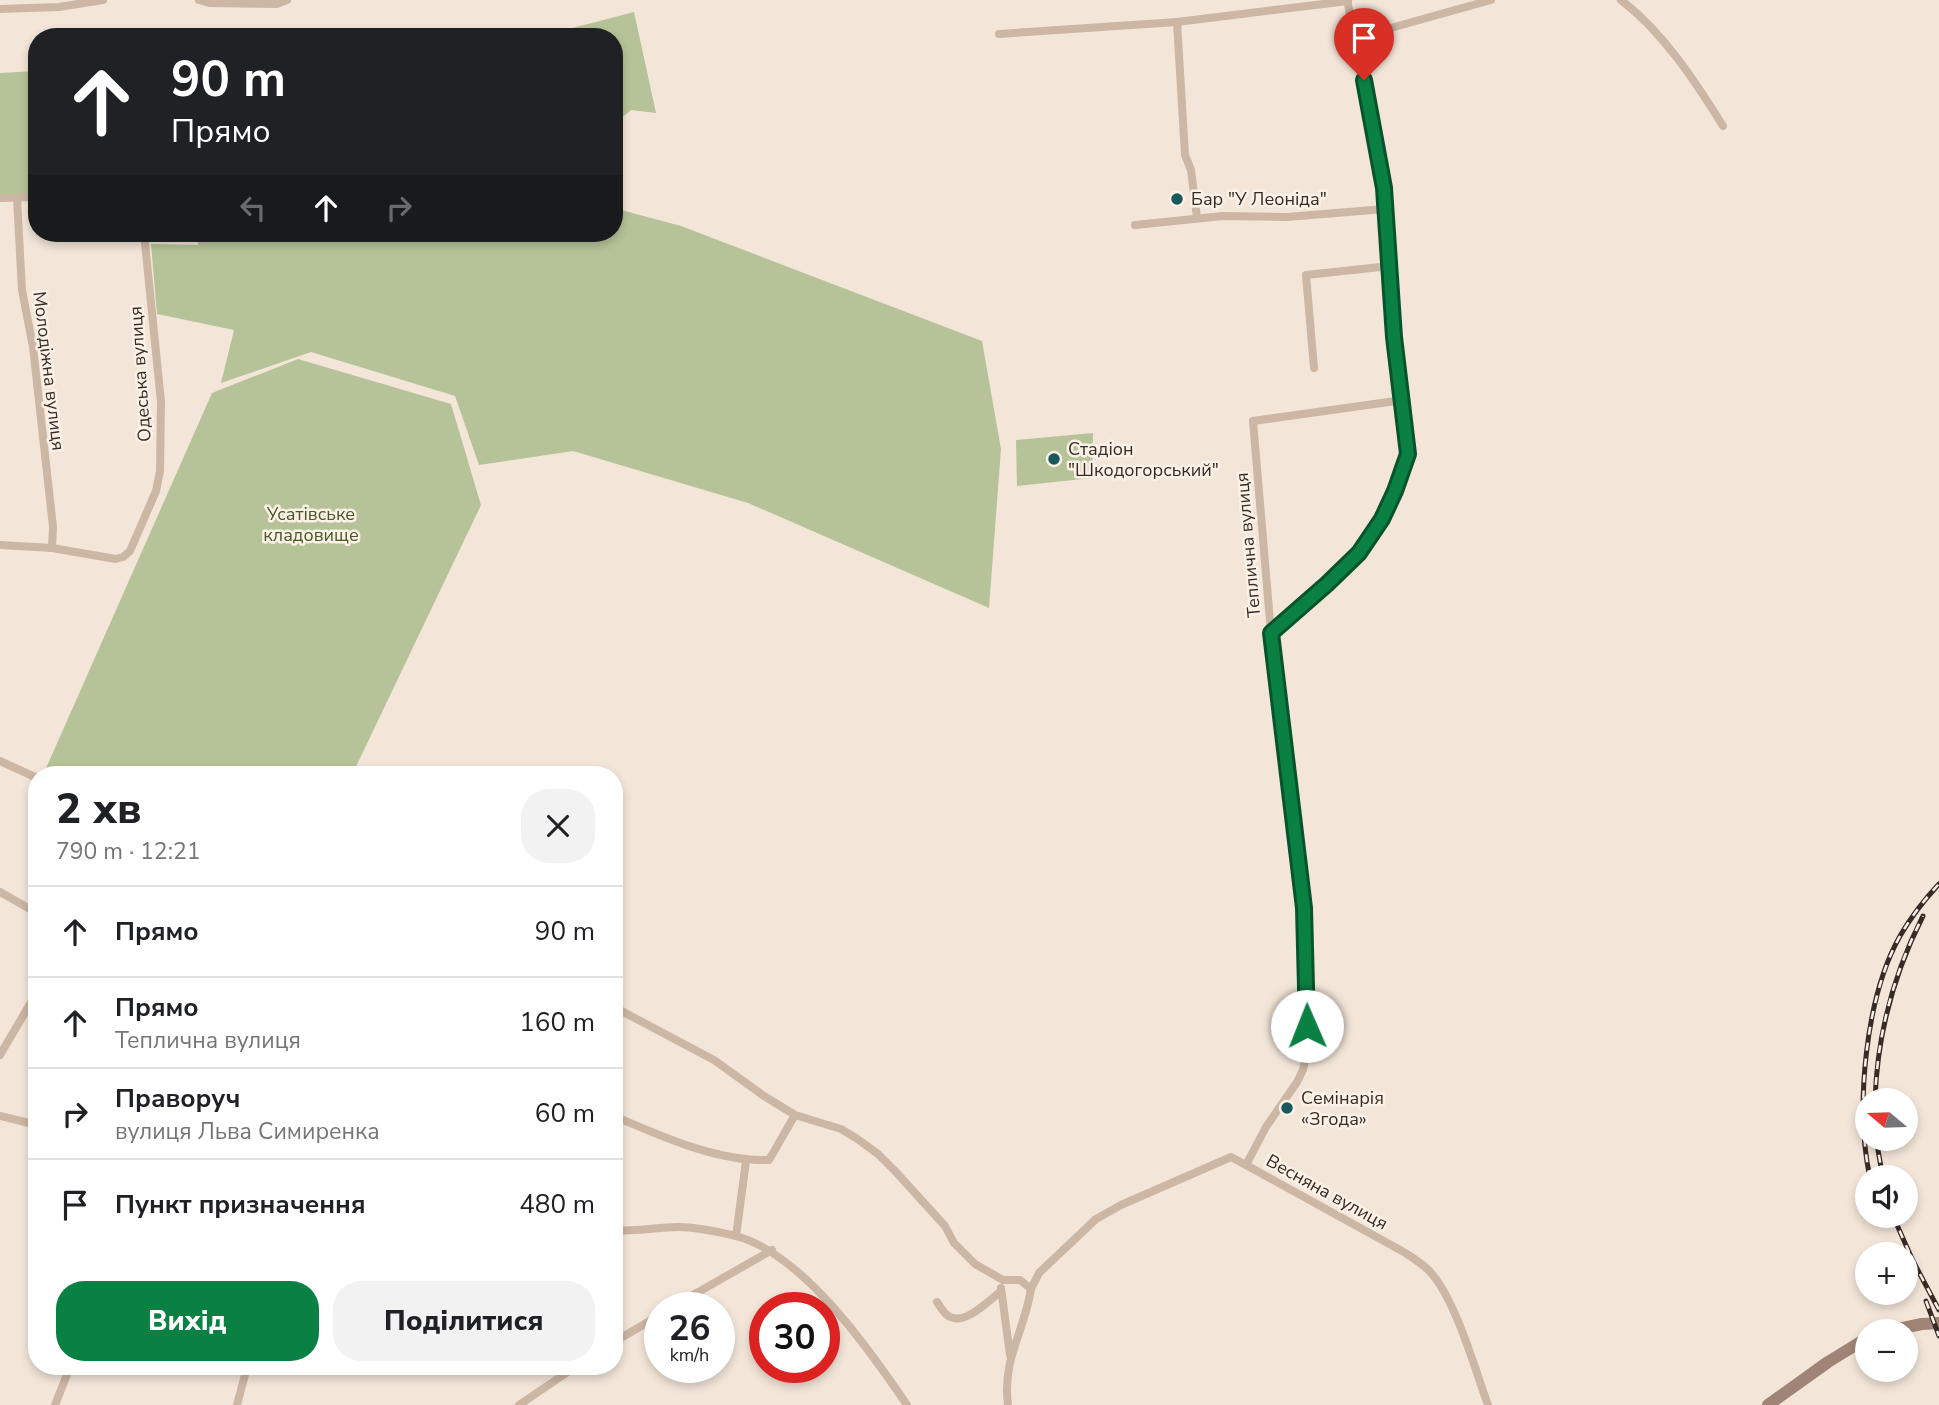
<!DOCTYPE html>
<html lang="uk">
<head>
<meta charset="utf-8">
<style>
	:root { --surface:#fff; --page:#f2f2f2; --text:#202124; --muted:#757577; --line:#e0e0e0; --accent:#0b8043 }
	body { margin:0; font-family:"Nunito Sans",sans-serif; background:var(--page); color:var(--text); height:100vh; display:flex; flex-direction:column; font-size:26px; white-space:nowrap }
	* { box-sizing:border-box; margin:0 }
	p { font-size:23px; color:var(--muted) }
	.icon { flex:none; width:38px; height:38px; fill:none; stroke:currentColor; stroke-width:2; stroke-linecap:round; stroke-linejoin:round }
	.map { position:relative; flex:1; overflow:hidden }
	.panel { position:absolute; left:28px; top:766px; width:595px; height:609px; display:flex; flex-direction:column; background:var(--surface); border-radius:28px; box-shadow:0 4px 10px #0003 }
	.panel>* { flex:none }
	.top-card { position:absolute; left:28px; top:28px; width:595px; height:214px; border-radius:28px; box-shadow:0 4px 10px #0003; background:#202124; color:#fff; overflow:hidden }
	.needle { width:46px; rotate:289deg }
	.buttons { position:absolute; left:1855px; top:1088px; display:grid; gap:14px }
	.buttons a { display:grid; place-items:center; width:63px; height:63px; border-radius:50%; background:var(--surface); box-shadow:0 4px 10px #0003; font-size:35px }
	.speed { position:absolute; left:644px; top:1292px; display:flex; gap:14px; font-size:35px; font-weight:700; text-align:center }
	.speed>* { display:grid; place-content:center; width:91px; height:91px; border-radius:50%; background:var(--surface); box-shadow:0 4px 10px #0003; line-height:1 }
	.speed small { font-size:18px; font-weight:400 }
	.speed .limit { border:10px solid #d22; background:#fff; color:#111 }
	.pin { position:absolute; display:grid; place-items:center; width:60px; height:60px; color:#fff; margin:-72px -30px; border-radius:50% 50% 50% 0; rotate:-45deg; box-shadow:0 0 7px #0007 }
	.pin .icon { rotate:45deg }
	.me { position:absolute; width:77px; margin:-38px; rotate:359deg; stroke-linejoin:round; filter:drop-shadow(0 0 5px #0008) }
	.turn { display:flex; align-items:center; gap:24px; height:147px; padding:0 28px; font-size:32px }
	.turn .icon { width:91px; height:91px; stroke-width:2.5 }
	.turn b { display:block; font-size:49px; line-height:60px }
	.lanes { display:flex; align-items:center; height:66px; padding:0 28px; background:#0003; justify-content:center; gap:35px; direction:ltr }
	.lanes .off { opacity:.35 }
	.round { display:grid; place-items:center; flex:none; width:74px; height:74px; border-radius:28px; background:var(--page) }
	.overview { display:flex; align-items:center; justify-content:space-between; height:119px; padding:0 28px }
	h1 { font-size:42px; font-weight:800; line-height:52px }
	.cta { display:flex; gap:14px; margin-top:auto; padding:14px 28px }
	.cta a { flex:1; height:80px; border-radius:28px; background:var(--accent); color:#fff; font-size:28px; font-weight:800; line-height:80px; text-align:center }
	.cta a+a { background:var(--page); color:var(--text) }
	ul { padding:0; list-style:none }
	li { display:flex; align-items:center; gap:21px; height:91px; padding:0 28px; border-top:2px solid var(--line) }
	li div { flex:1 }
	li b { display:block; font-size:26px }
	li em { font-style:normal }
	.map>svg:first-child { display:block }
	.green { fill:#b6c398 }
	.lines { fill:none; stroke-linecap:round; stroke-linejoin:round }
	.minor { stroke:#ccb6a4; stroke-width:8 }
	.secondary { stroke:#a08476; stroke-width:12 }
	.rail-casing { stroke:#372b27; stroke-width:5 }
	.rail { stroke:#fbf1e6; stroke-width:2.5; stroke-dasharray:8; stroke-linecap:butt }
	.route-casing { stroke:#07532c; stroke-width:18 }
	.route { stroke:#0b8043; stroke-width:12 }
	.poi-dot { fill:#19595c; stroke:#fbf1e6; stroke-width:2.5 }
	.labels { text-anchor:middle; dominant-baseline:central; stroke-width:5; stroke-linejoin:round; paint-order:stroke }
	.poi-label { font-size:18px; fill:#372b27; stroke:#fbf1e6; text-anchor:start }
	.street-label { font-size:18px; fill:#372b27; stroke:#fbf1e6 }
	.park-label { font-size:18px; fill:#475728; stroke:#fbf1e6 }
</style>
</head>
<body>
<div class="map">
<svg width="1939" height="1405" viewBox="0 0 1939 1405">
	<rect width="100%" height="100%" fill="#f3e6d9"/>
	<g class="green">
		<polygon points="634,12 656,113 631,110 614,124 614,37 538,37"/>
		<polygon points="37,71 37,195 0,196 0,73"/>
		<polygon points="614,208 681,226 982,341 1001,449 989,608 748,503 573,451 479,465 455,396 311,352 221,383 234,330 157,314 151,244 198,245 199,233 614,233"/>
		<polygon points="298,359 451,404 481,505 352,775 43,775 212,393"/>
		<polygon points="1093,433 1092,478 1017,486 1016,440"/>
	</g>
	<g class="lines">
		<g class="minor">
			<polyline points="199,0 209,3 277,4 287,0"/>
			<path d="M1621,0C1663,32 1695,81 1723,126"/>
			<polyline points="0,9 59,7 103,0"/>
			<polyline points="1177,22 1185,155 1191,170 1197,218"/>
			<polyline points="999,34 1177,22 1348,1"/>
			<polyline points="1355,38 1491,0"/>
			<polyline points="0,198 37,197"/>
			<polyline points="17,198 22,290 33,347 53,527 52,548"/>
			<polyline points="1135,225 1223,216 1287,217 1385,209"/>
			<polyline points="1314,368 1306,275 1390,266"/>
			<path d="M1403,400L1253,421L1271,633L1305,929L1308,1047L1303,1070L1297,1082L1266,1127L1246,1165L1402,1251C1413,1258 1424,1264 1432,1274C1456,1302 1475,1369 1488,1405"/>
			<polyline points="0,545 52,548 116,559 123,557 130,551 156,491 160,471 161,402 144,233"/>
			<path d="M1271,633C1329,587 1391,531 1408,456C1413,432 1398,368 1395,340C1389,290 1390,238 1383,187C1375,124 1360,62 1347,0"/>
			<polyline points="0,761 35,777"/>
			<polyline points="0,892 37,913"/>
			<path d="M614,1007L714,1060L764,1096L795,1115L841,1129L856,1138L878,1154L895,1171L945,1226L954,1243L975,1264L1003,1280H1020L1031,1289C1024,1333 1002,1359 1008,1405"/>
			<polyline points="0,1055 37,992"/>
			<polyline points="0,1116 37,1125"/>
			<path d="M614,1116C661,1136 717,1162 769,1160L795,1115"/>
			<path d="M614,1230C636,1232 657,1227 678,1227C696,1227 719,1232 736,1236C803,1254 869,1349 907,1405"/>
			<polyline points="736,1236 746,1161"/>
			<polyline points="1001,1288 1010,1355"/>
			<polyline points="1031,1289 1039,1273 1096,1219 1121,1205 1231,1157 1246,1165"/>
			<path d="M937,1302C940,1306 943,1312 947,1315C963,1328 988,1301 1000,1292"/>
			<polyline points="672,1307 772,1250"/>
			<polyline points="614,1342 660,1315"/>
			<polyline points="55,1405 70,1367"/>
			<polyline points="237,1405 247,1367"/>
			<polyline points="519,1405 575,1367"/>
		</g>
		<g class="secondary">
			<polyline points="1883,1332 1922,1324 1939,1323"/>
			<polyline points="1768,1405 1828,1362 1867,1338"/>
		</g>
		<g class="rail-casing">
			<g id="rail">
				<path d="M1875,1101C1877,1035 1893,975 1923,916"/>
				<polyline points="1876,1139 1883,1178"/>
				<path d="M1870,1178C1855,1109 1865,998 1900,936C1911,917 1924,900 1939,884"/>
				<polyline points="1893,1216 1913,1261 1939,1310"/>
				<polyline points="1926,1301 1939,1336"/>
			</g>
		</g>
		<use href="#rail" class="rail"/>
	</g>
	<g class="lines">
		<g class="route-casing">
			<polyline id="route" points="1307,1026 1304,908 1271,633 1327,584 1359,553 1382,519 1395,491 1408,454 1394,337 1384,188 1364,80"/>
		</g>
		<use href="#route" class="route"/>
	</g>
	<g class="poi-dot">
		<circle cx="1177" cy="199" r="7"/>
		<circle cx="1054" cy="459" r="7"/>
		<circle cx="1287" cy="1108" r="7"/>
	</g>
	<g class="labels">
		<g class="poi-label">
			<text x="1191" y="199">Бар "У Леоніда"</text>
			<text x="1068" y="449">Стадіон<tspan x="1068" dy="21">"Шкодогорський"</tspan></text>
			<text x="1301" y="1098">Семінарія<tspan x="1301" dy="21">«Згода»</tspan></text>
		</g>
		<g class="street-label">
			<text transform="translate(49 371) rotate(83)">Молодіжна вулиця</text>
			<text transform="translate(140 374) rotate(-94)">Одеська вулиця</text>
			<text transform="translate(1248 545) rotate(-95)">Теплична вулиця</text>
			<text transform="translate(1327 1192) rotate(29)">Весняна вулиця</text>
		</g>
		<g class="park-label">
			<text x="311" y="514">Усатівське<tspan x="311" dy="21">кладовище</tspan></text>
		</g>
	</g>
</svg>
<div class="buttons">
<a><svg class="needle" viewBox="-14 -14 28 28"><path d="M0-13l5 13h-10z" fill="#e53935"/><path d="M0 13l5-13h-10z" fill="#757577"/></svg></a>
<a><svg class="icon" aria-label="sound" viewBox="0 0 24 24"><path d="M4 9h4l5-4v14l-5-4H4zM17 9q2 3 0 6"/></svg></a>
<a>+</a>
<a>−</a>
</div>
<div class="speed"><div>26<small>km/h</small></div><div class="limit">30</div></div>
<div class="pin" style="left:1364px;top:80px;background:#d93025"><svg class="icon" aria-label="arrive" viewBox="0 0 24 24"><path d="M6 21V4h12l-3 4 3 4H6"/></svg></div>
<svg class="me" style="left:1307px;top:1026px" viewBox="-20 -20 40 40"><circle r="19" fill="#fff"/><path d="M0-13L10 11 0 6-10 11z" fill="#0b8043"/></svg>
<div class="top-card">
<div class="turn"><svg class="icon" aria-label="ahead" viewBox="0 0 24 24"><path d="M12 20V5M6 11l6-6 6 6"/></svg><div><b>90 m</b>Прямо</div></div>
<div class="lanes"><svg class="icon off" aria-label="left" viewBox="0 0 24 24"><path d="M17 20v-9H6M10 6l-5 5 5 5"/></svg><svg class="icon" aria-label="ahead" viewBox="0 0 24 24"><path d="M12 20V5M6 11l6-6 6 6"/></svg><svg class="icon off" aria-label="right" viewBox="0 0 24 24"><path d="M7 20v-9h11M14 6l5 5-5 5"/></svg></div>
</div>
<section class="panel">
<div class="overview"><div><h1>2 хв</h1><p>790 m · 12:21</p></div><a class="round"><svg class="icon" aria-label="close" viewBox="0 0 24 24"><path d="M6 6l12 12M18 6L6 18"/></svg></a></div>
<ul>
<li><svg class="icon" aria-label="ahead" viewBox="0 0 24 24"><path d="M12 20V5M6 11l6-6 6 6"/></svg><div><b>Прямо</b></div><em>90 m</em></li>
<li><svg class="icon" aria-label="ahead" viewBox="0 0 24 24"><path d="M12 20V5M6 11l6-6 6 6"/></svg><div><b>Прямо</b><p>Теплична вулиця</p></div><em>160 m</em></li>
<li><svg class="icon" aria-label="right" viewBox="0 0 24 24"><path d="M7 20v-9h11M14 6l5 5-5 5"/></svg><div><b>Праворуч</b><p>вулиця Льва Симиренка</p></div><em>60 m</em></li>
<li><svg class="icon" aria-label="arrive" viewBox="0 0 24 24"><path d="M6 21V4h12l-3 4 3 4H6"/></svg><div><b>Пункт призначення</b></div><em>480 m</em></li>
</ul>
<div class="cta"><a>Вихід</a><a>Поділитися</a></div>
</section>
</div>
</body>
</html>
